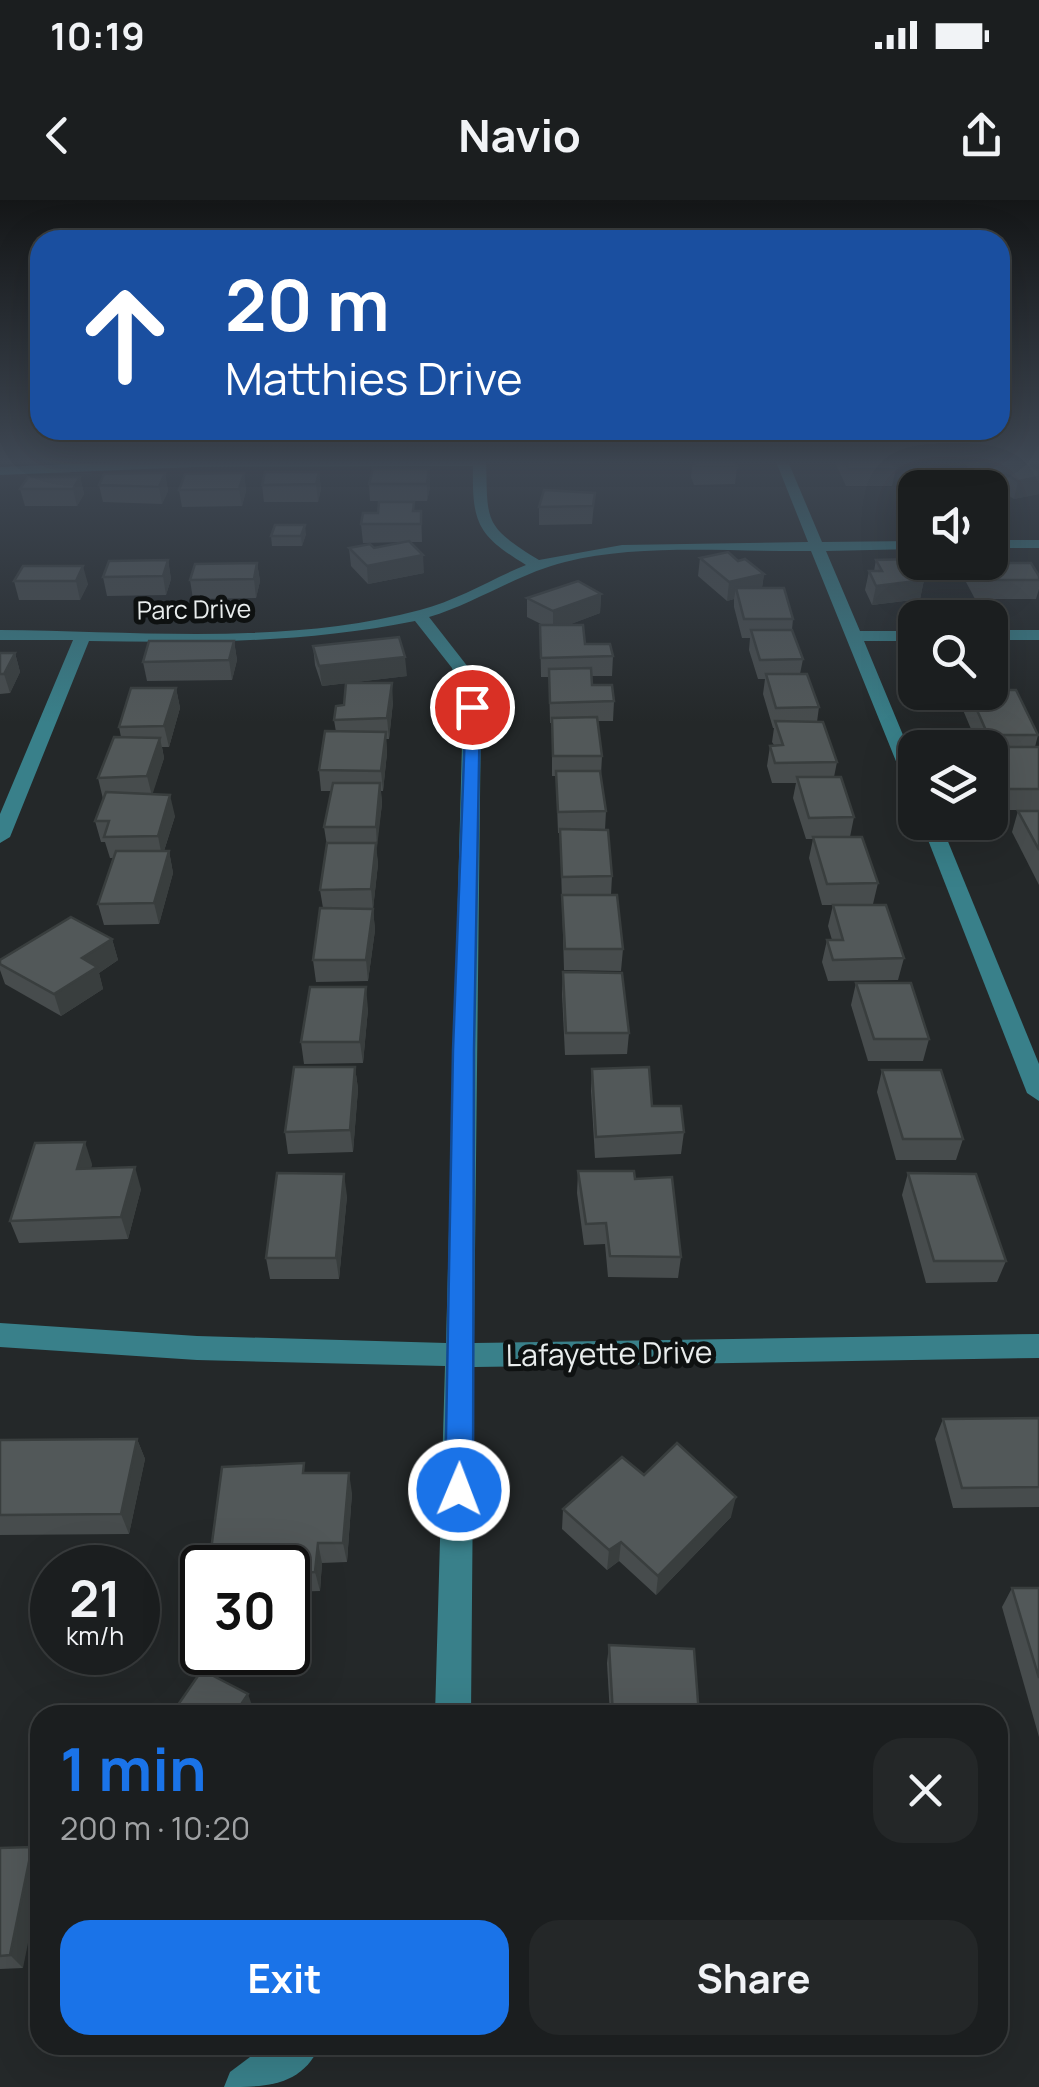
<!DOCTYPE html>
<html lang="en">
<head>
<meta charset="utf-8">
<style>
	:root { --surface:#1b1e1f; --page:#242728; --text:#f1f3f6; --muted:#a0a2a4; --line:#393c3d; --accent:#1a73e8 }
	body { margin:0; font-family:Manrope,sans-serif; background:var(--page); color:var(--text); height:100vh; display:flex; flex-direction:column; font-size:38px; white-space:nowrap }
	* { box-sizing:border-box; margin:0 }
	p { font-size:32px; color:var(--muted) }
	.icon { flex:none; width:55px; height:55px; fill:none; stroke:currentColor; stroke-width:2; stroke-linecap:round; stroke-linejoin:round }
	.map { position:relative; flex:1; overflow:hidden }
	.details { position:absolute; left:30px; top:1505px; width:978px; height:350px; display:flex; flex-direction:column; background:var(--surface); border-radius:30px; box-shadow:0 10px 40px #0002,0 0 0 2px var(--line) }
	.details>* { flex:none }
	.hud { position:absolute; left:30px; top:30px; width:980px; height:210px; border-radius:30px; box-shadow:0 10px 40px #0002,0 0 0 2px var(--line); background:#1a4fa0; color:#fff; overflow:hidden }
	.fabs { position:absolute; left:898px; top:270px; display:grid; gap:20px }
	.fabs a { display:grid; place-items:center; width:110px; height:110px; border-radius:20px; background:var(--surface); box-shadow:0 10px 40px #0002,0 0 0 2px var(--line); font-size:50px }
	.speed { position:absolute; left:30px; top:1345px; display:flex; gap:20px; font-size:50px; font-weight:700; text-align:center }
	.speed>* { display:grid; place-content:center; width:130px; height:130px; border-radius:50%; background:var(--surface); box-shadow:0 10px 40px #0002,0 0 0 2px var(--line); line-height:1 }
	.speed small { font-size:25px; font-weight:400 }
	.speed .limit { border:5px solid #111; border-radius:15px; background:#fff; color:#111 }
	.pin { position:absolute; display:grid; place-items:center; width:85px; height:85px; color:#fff; margin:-42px; border:5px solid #fff; border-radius:50%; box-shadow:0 2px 10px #0007 }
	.me { position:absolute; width:110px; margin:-55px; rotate:1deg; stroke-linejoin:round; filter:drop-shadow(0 0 8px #0008) }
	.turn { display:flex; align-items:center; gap:35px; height:210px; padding:0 30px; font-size:45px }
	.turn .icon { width:130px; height:130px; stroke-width:2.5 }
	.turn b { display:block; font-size:70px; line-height:85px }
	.round { display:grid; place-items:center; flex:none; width:105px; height:105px; border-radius:30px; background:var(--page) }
	.overview { display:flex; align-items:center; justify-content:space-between; height:170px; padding:0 30px }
	h1 { font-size:60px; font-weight:700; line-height:75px; color:var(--accent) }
	.primary-button { display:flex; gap:20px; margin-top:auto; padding:20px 30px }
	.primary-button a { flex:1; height:115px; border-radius:30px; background:var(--accent); color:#fff; font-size:40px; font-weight:700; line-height:115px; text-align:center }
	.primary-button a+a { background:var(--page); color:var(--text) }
	.status { display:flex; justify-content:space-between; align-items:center; height:70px; padding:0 50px; background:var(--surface); direction:ltr }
	.status svg { height:28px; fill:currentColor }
	header { display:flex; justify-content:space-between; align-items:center; height:130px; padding:0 30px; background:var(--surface); font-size:45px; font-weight:700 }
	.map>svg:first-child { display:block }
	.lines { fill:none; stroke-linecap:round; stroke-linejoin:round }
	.minor { fill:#39808a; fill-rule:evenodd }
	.wall { fill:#474c4d }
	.shaded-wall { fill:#393e3e }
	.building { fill:#525859; stroke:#393e3e; stroke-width:2.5 }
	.route { fill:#1a73e8; stroke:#114b97; stroke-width:2.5 }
	.labels { text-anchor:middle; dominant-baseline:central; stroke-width:10; stroke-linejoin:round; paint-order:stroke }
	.far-street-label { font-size:25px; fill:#e9eded; stroke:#0e1111 }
	.street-label { font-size:30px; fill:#e9eded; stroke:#0e1111 }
</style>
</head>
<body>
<div class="status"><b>10:19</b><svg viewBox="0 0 49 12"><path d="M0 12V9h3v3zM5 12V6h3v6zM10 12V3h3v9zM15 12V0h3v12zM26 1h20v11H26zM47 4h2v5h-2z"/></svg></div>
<header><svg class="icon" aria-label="back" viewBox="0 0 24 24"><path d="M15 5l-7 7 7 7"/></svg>Navio<svg class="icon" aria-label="share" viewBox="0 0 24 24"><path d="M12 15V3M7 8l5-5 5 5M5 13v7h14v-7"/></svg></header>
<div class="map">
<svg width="1039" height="1887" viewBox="0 0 1039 1887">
	<rect width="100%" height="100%" fill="#242829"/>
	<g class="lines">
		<g class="minor">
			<path d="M194,259H486C488,322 482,325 539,360L622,345L808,342L775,259H787L822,342L915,341V349L826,351L860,431H915V441H864L915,564V592L906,586L811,351C733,352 640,343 565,362C517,374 476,403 429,417L468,467L481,507L474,1143L1039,1134V1158L474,1167L471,1515H435L445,1166L197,1160L0,1147V1123L197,1136L446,1143L463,507L452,468L415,421C307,443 199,443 89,441L10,637L0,643V614L73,440H0V430C138,431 285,446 420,410C458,400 491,379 526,365C477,335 472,323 473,266L194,267L0,275V267Z"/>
			<rect x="990" y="340" width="49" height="8"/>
			<rect x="990" y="430" width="49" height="10"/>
			<polygon points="921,622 940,622 1039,864 1039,901 1027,893"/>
			<path d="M266,1845H320C302,1887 265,1887 224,1887L230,1872Z"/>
		</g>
	</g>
	<g class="wall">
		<rect x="549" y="259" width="46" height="4"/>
		<polygon points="696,259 734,259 737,267 735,284 694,285 691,277 693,260 696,260"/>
		<polygon points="835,259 876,259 896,269 892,286 846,286 835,262"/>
		<polygon points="967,259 1018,259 1039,271 1039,294 1014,299 999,290 990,292 990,288 979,288 977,286 978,279 971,274 966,266"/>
		<polygon points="429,269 430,287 427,301 370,301 369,284"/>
		<polygon points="319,272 321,289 318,302 264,302 262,285"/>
		<polygon points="165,273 168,291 162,304 103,302 99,285"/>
		<polygon points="244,273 246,291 242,306 182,307 179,290"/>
		<polygon points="80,277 84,294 77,306 25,306 20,289"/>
		<polygon points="595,293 592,324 539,325 539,307"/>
		<polygon points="414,311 421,311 422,342 410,342 424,373 368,384 351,366 349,348 374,348 404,342 363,343 361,324"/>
		<polygon points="306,334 302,346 272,346 271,336"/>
		<polygon points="700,358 738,361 764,374 762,388 793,419 792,430 803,459 800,474 819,507 817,522 837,562 834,577 854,617 850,637 878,683 873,704 835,705 904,758 898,780 828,781 822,762 827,740 832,740 828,726 833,705 822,705 809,658 813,639 806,639 793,598 796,583 772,583 767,566 770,546 774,545 772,542 774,528 773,528 763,494 765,479 758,479 749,450 750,438 742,438 734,407 734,399 727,401 698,376"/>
		<polygon points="168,360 171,379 166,395 107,396 103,377"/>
		<polygon points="876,360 924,380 920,399 872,405 865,390 869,371 874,371"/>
		<polygon points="257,363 260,381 256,398 193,399 190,380"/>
		<polygon points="970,363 1039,376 1039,389 1036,399 975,399 966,382"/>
		<polygon points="23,366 88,384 80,400 19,400 14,381"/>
		<polygon points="601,394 600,413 568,425 585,444 613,456 612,476 591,476 592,485 614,501 613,521 597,521 602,556 601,575 606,611 605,630 612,676 611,695 623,749 621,771 564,770 560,633 558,633 556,576 552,576 552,523 550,523 549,477 541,477 540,425 543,425 527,417 527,398"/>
		<polygon points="234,441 237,460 232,480 147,481 143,462"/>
		<polygon points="990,445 1004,472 999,490 1038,535 1035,547 1039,547 1039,610 1001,610 990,588 990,574 993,562 997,562 999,555 990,555 990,548 979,548 963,510 967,492 990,492"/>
		<polygon points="313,446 407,476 322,486 315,465"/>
		<polygon points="0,453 15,453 20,472 10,493 0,494"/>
		<polygon points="176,488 180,508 169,547 162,547 164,558 152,594 175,616 164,651 169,651 173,673 159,724 104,725 98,704 114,658 110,658 105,642 101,642 95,621 103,599 98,578 121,537 119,527"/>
		<polygon points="393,502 389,539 386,539 387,553 383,591 381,591 382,604 376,648 378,664 373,709 375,730 368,781 316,782 313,760 323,708 320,690 327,646 324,627 332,591 321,591 319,570 336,532 334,520"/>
		<polygon points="1018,611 1039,611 1039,685 1012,632"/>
		<polygon points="112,739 118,760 99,773 103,789 61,816 5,784 0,770 0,760"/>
		<polygon points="563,772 629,833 627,854 565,855 562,794"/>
		<polygon points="856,783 929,839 923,861 868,861 851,805"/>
		<polygon points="368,809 363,863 304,864 301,842"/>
		<polygon points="355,867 358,889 353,952 288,954 285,932"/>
		<polygon points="592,869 652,906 684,932 681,954 595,958 591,891"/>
		<polygon points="882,870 963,939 956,960 896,960 877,892"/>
		<polygon points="92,964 91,968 141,989 128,1039 19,1043 10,1021"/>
		<polygon points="578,971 635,979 681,1057 678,1078 608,1077 605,1044 584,1045 577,993"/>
		<polygon points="908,973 1006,1061 997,1082 926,1083 902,995"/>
		<polygon points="347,996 339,1079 270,1079 266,1058"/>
		<polygon points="1039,1218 1039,1307 953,1308 935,1239 943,1219"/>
		<polygon points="137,1239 145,1259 129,1334 0,1335 0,1240"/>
		<polygon points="306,1273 352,1293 347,1362 322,1363 320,1391 288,1392 288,1368 217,1368 211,1350"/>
		<polygon points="644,1275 731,1317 656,1395 619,1361 607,1370 562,1329 563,1309"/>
		<polygon points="1012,1388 1039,1388 1039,1537 1002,1407"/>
		<polygon points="609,1445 699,1515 610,1515 607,1463"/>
		<polygon points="0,1648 23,1768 0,1769"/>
		<polygon points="630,1845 650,1845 648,1853"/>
	</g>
	<g class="shaded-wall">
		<polygon points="429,269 430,287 427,301 427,284"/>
		<polygon points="319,272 321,289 318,302 316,284"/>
		<polygon points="165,273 168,291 162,304 159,287"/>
		<polygon points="244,273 246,291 242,306 239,289"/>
		<polygon points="1003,273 999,290 990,292 990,288 989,288 992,275"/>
		<polygon points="80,277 84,294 77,306 73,289"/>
		<polygon points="1039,277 1039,294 1014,299 1018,281"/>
		<polygon points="305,325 306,334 302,346 301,336"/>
		<polygon points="423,355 424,373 368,384 367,366"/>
		<polygon points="168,360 171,379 166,395 163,376"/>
		<polygon points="257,363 260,381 256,398 254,379"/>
		<polygon points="83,366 88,384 80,400 76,381"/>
		<polygon points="764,374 761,393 736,388 734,399 727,401 729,382"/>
		<polygon points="924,380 920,399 872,405 876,386"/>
		<polygon points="601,394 600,413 553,431 553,411"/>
		<polygon points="234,441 237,460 232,480 229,460"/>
		<polygon points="15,453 20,472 10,493 4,474"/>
		<polygon points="405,457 407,476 322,486 319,466"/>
		<polygon points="392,483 393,502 389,539 387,518"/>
		<polygon points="176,488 180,508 169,547 164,526"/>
		<polygon points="386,532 387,553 383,591 381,571"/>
		<polygon points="160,538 164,558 152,596 147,576"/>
		<polygon points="380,583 382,604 377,648 376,627"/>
		<polygon points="170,595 175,616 162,657 158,636"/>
		<polygon points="376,643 378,664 373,710 371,689"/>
		<polygon points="169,651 173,673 159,724 154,703"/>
		<polygon points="373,709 375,730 368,781 366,760"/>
		<polygon points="112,739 118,760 99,773 103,789 61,816 54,794 82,758"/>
		<polygon points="366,787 368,809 363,863 360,842"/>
		<polygon points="355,867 358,889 353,952 350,930"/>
		<polygon points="85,942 92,964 85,990 77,969"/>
		<polygon points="135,967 141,989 128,1039 121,1017"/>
		<polygon points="344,974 347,996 339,1079 336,1058"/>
		<polygon points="137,1239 145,1259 129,1334 121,1314"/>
		<polygon points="349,1273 352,1293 347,1362 343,1343"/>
		<polygon points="736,1297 731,1317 656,1395 658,1376"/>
		<polygon points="621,1342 619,1361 607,1370 609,1350"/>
		<polygon points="318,1343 322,1363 320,1391 315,1372"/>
		<polygon points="248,1494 254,1511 251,1515 234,1515"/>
		<polygon points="32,1647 40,1657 40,1683 23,1768 10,1755"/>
	</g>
	<g class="building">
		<polygon points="701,259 734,259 737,267 695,267 693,260 702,260"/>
		<polygon points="844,259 890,259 896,269 849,269"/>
		<polygon points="977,259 1018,259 1039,271 1039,277 1018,281 1003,273 992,275 981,269 992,267"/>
		<polygon points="373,269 429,269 427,284 369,284"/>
		<polygon points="265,272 319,272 316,284 262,285"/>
		<polygon points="165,273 159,287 99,285 104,274"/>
		<polygon points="244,273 239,289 179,290 185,274"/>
		<polygon points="28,277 80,277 73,289 20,289"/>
		<polygon points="544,290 595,293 593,306 539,307"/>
		<polygon points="379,302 414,302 413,311 421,311 421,324 361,324 363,313 378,313"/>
		<polygon points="275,325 305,325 301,336 271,336"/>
		<polygon points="409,341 423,355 367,366 349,348 370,344 374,348"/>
		<polygon points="728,352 738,361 745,359 764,374 729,382 700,358"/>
		<polygon points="912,359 924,380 876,386 869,371 882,371 876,360"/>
		<polygon points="168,360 163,376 103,377 109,361"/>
		<polygon points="257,363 254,379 190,380 195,364"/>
		<polygon points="970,363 1031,363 1039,376 1039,380 980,380"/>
		<polygon points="23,366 83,366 76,381 14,381"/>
		<polygon points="578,381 601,394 553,411 527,398"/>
		<polygon points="736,388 784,388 793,419 744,419"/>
		<polygon points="540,425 583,425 585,444 610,444 613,456 541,458"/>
		<polygon points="751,430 792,430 803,459 760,460"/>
		<polygon points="399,437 405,457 319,466 313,446"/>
		<polygon points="149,441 234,441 229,460 143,462"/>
		<polygon points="990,445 1004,472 990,472"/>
		<polygon points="0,453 15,453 4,474 0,474"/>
		<polygon points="591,468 592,485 612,485 614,501 550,503 549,469"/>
		<polygon points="766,474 807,474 819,507 776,508"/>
		<polygon points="346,483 392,483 387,518 334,520 336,506 344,505"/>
		<polygon points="131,488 176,488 164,526 119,527"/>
		<polygon points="990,490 1016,490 1038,535 988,535 969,492 990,492"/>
		<polygon points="597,517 602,556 553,556 552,518"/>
		<polygon points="775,521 823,522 837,562 775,563 770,546 783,545"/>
		<polygon points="325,531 386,532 381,571 319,570"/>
		<polygon points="114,537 160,538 147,576 98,578"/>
		<polygon points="1001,547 1039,547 1039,589 1007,589 993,562 1008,561"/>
		<polygon points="556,571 600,571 606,611 558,612"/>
		<polygon points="797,577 841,577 854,617 809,618"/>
		<polygon points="333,583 380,583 376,627 324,627"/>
		<polygon points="106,592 170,595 158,636 104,637 109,621 95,621"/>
		<polygon points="1018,611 1039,611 1039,650"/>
		<polygon points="560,629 608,630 612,676 562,677"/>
		<polygon points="813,637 862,637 878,683 827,684"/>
		<polygon points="327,643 376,643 371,689 320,690"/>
		<polygon points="116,651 169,651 154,703 98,704"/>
		<polygon points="562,695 617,695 623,749 565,749"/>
		<polygon points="833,705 886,705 904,758 833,760 827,740 843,740"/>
		<polygon points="320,708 373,709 366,760 313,760"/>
		<polygon points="71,717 112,739 82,758 97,767 54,794 0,764 0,760"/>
		<polygon points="563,772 622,773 629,833 566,833"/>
		<polygon points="856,783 911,783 929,839 874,839"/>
		<polygon points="310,787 366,787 360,842 301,842"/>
		<polygon points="294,867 355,867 350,930 285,932"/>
		<polygon points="649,867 652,906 681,906 684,932 596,937 592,869"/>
		<polygon points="882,870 941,870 963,939 903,939"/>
		<polygon points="85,942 77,969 135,967 121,1017 10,1021 35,943"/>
		<polygon points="578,971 634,971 635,979 672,977 681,1057 610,1056 606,1023 586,1024"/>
		<polygon points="277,973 344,974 336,1058 266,1058"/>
		<polygon points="908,973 976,974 1006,1061 934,1061"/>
		<polygon points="1039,1218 1039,1287 962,1288 943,1219"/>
		<polygon points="137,1239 121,1314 0,1315 0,1240"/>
		<polygon points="677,1243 736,1297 658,1376 621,1342 609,1350 563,1309 622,1257 644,1275"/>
		<polygon points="304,1263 303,1273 349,1273 343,1343 318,1343 315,1372 288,1373 288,1368 275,1368 277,1347 211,1350 222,1267"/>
		<polygon points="1012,1388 1039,1388 1039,1478"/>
		<polygon points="609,1445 694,1449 699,1515 613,1515"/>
		<polygon points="202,1470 248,1494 234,1515 171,1515"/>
		<polygon points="32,1647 10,1755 0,1756 0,1648"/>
	</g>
	<linearGradient id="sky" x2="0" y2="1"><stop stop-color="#141617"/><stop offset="0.5" stop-color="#3f4854"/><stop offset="1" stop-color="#3f4854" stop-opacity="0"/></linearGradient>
	<rect width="1039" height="523" fill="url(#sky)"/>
	<polygon class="route" points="466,504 480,507 474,850 473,1290 469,1299 459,1303 449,1299 445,1290 453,850"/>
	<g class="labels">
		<g class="far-street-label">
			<text transform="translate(194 409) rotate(-1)">Parc Drive</text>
		</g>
		<g class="street-label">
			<text transform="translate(609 1153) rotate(-1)">Lafayette Drive</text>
		</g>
	</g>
</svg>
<div class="fabs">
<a><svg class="icon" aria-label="sound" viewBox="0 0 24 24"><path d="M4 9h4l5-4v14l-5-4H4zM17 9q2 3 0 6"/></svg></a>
<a><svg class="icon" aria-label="search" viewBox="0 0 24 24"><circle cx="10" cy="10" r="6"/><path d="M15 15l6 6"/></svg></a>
<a><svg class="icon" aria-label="layers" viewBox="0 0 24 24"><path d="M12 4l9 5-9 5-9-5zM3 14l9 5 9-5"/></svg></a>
</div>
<div class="speed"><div>21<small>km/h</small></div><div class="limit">30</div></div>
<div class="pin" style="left:472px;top:507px;background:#d93025"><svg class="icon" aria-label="arrive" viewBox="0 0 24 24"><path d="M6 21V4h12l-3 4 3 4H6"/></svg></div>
<svg class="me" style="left:459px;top:1290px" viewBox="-20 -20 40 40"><circle r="17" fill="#1a73e8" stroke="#fff" stroke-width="3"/><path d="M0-11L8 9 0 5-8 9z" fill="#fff"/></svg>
<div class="hud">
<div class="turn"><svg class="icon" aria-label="ahead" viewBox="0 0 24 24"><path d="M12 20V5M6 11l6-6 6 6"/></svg><div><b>20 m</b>Matthies Drive</div></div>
</div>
<section class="details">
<div class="overview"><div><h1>1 min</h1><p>200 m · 10:20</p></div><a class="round"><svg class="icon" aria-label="close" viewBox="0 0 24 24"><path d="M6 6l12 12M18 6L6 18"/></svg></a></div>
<div class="primary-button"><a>Exit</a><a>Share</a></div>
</section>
</div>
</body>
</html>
